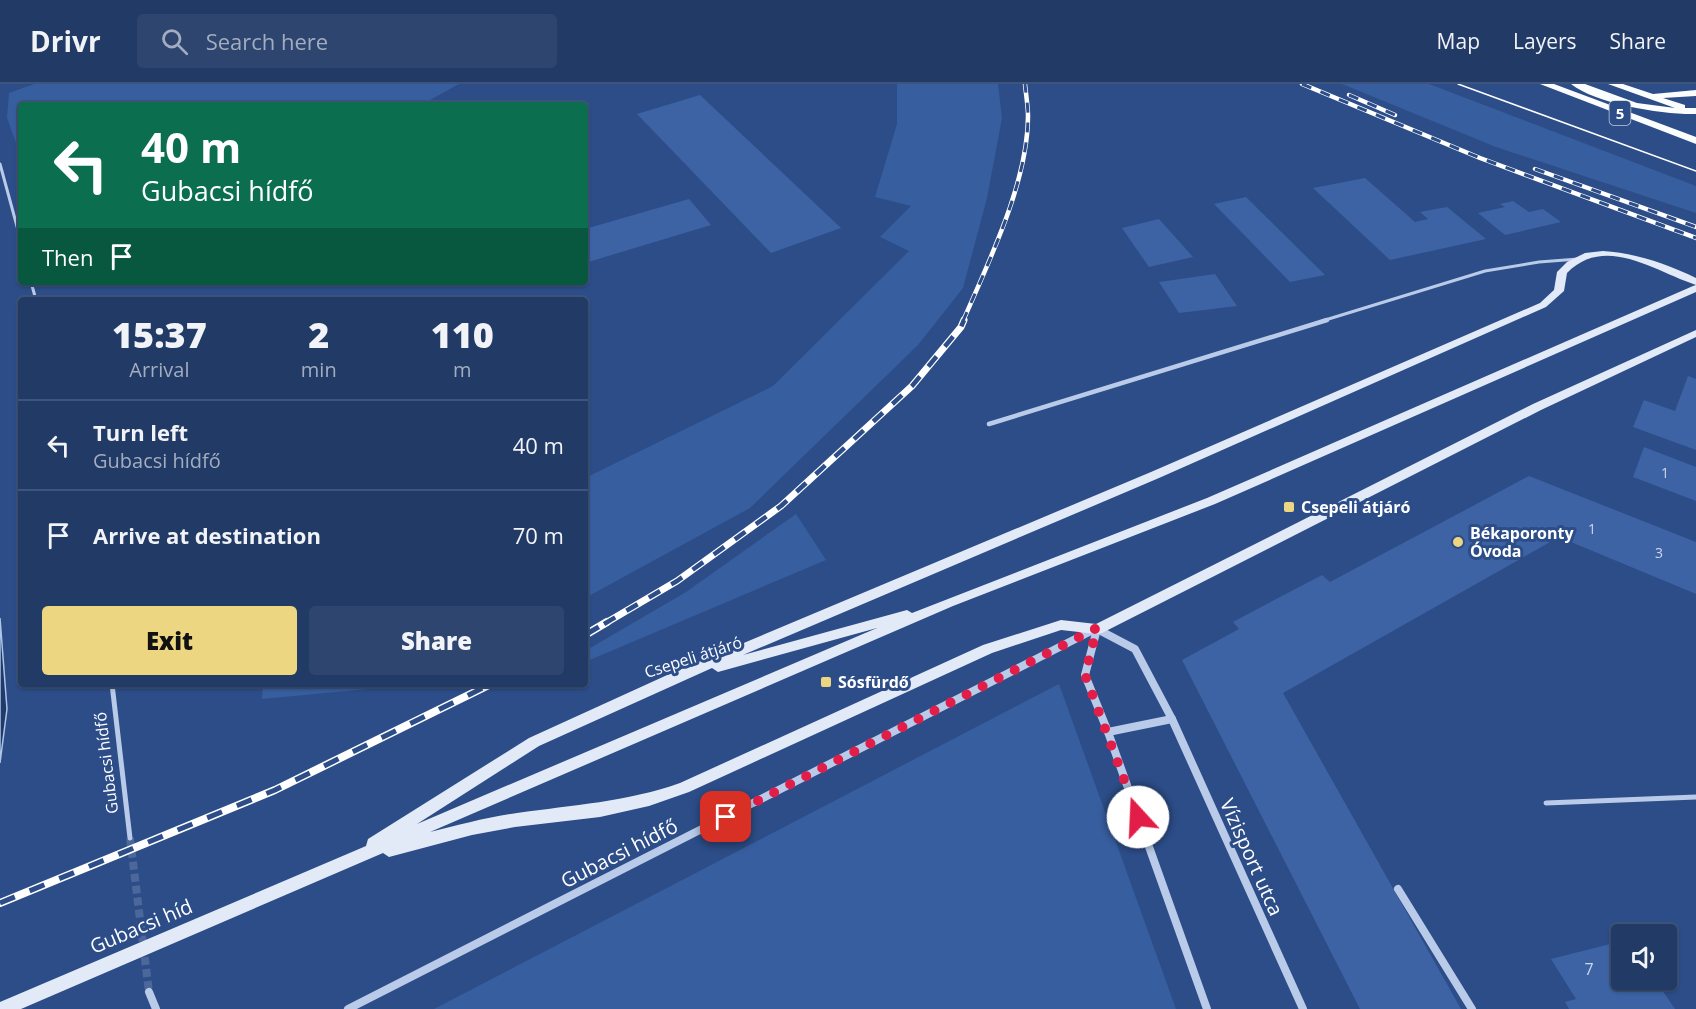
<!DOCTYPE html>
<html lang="en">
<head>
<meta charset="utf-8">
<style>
	:root { --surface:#213a66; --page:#2d456f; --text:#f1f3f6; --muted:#a2adbf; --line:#3e547a; --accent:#edd681 }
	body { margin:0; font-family:"Open Sans",sans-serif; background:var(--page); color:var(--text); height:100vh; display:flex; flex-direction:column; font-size:22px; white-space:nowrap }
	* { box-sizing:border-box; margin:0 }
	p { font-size:20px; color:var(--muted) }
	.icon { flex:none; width:33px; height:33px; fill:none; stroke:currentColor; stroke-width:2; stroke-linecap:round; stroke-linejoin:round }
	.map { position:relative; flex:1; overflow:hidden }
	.panel { position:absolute; left:18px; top:213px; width:570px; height:390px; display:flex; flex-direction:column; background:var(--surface); border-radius:6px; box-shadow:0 2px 4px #0004,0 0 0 2px var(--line) }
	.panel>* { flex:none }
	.banner { position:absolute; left:18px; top:18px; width:570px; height:183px; border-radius:6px; box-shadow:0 2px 4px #0004,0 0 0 2px var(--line); background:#0b6e4f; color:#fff; overflow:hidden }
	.fabs { position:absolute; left:1611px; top:840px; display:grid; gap:12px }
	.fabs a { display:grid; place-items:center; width:66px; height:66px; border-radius:6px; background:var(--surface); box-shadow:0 2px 4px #0004,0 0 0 2px var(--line); font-size:30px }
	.pin { position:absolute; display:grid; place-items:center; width:51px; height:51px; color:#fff; margin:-26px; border-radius:12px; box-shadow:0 3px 9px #0006 }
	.me { position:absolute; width:66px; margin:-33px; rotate:340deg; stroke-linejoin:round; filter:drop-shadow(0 0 4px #0008) }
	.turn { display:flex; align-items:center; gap:21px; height:126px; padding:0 24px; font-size:27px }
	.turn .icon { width:78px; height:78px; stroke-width:2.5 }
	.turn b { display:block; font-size:42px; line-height:51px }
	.then { display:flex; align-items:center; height:57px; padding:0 24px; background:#0003; gap:12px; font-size:22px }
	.eta { display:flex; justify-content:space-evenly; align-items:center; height:102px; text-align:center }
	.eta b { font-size:36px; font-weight:800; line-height:42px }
	.cta { display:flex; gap:12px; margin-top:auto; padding:12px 24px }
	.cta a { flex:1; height:69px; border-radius:6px; background:var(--accent); color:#111; font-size:24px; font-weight:800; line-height:69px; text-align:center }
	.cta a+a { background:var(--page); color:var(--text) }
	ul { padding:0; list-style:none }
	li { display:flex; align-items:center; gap:18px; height:90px; padding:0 24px; border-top:2px solid var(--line) }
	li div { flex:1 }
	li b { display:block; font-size:22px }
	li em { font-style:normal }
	header { display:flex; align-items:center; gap:36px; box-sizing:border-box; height:84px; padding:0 30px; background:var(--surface); border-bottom:2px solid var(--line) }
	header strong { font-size:28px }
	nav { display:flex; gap:33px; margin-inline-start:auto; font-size:21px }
	.search { width:420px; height:54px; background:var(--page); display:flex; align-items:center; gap:15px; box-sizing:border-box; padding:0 21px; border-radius:6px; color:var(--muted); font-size:22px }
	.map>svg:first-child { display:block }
	.green { fill:#375e9f }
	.water { fill:#203a69; stroke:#aec5e8; stroke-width:1.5 }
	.building { fill:#3d63a4 }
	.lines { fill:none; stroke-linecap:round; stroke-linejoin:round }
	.minor-tunnel { stroke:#4c689a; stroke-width:8; stroke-dasharray:8 4; stroke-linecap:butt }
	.service-far2 { stroke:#b9cbe8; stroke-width:3 }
	.service-far1 { stroke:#b9cbe8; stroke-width:4.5 }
	.service { stroke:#b9cbe8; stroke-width:5 }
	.minor { stroke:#b9cbe8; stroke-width:8 }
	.secondary { fill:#e2eaf8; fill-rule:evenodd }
	.primary { fill:#fafcfe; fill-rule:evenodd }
	.tram { stroke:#fff; stroke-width:1.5 }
	.rail-far2-casing { stroke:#fff; stroke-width:4.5 }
	.rail-far1-casing { stroke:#fff; stroke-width:7 }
	.rail-casing { stroke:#fff; stroke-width:8 }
	.rail-far2 { stroke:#2c4d88; stroke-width:3; stroke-dasharray:10; stroke-linecap:butt }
	.rail-far1 { stroke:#2c4d88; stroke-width:4.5; stroke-dasharray:13; stroke-linecap:butt }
	.rail { stroke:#2c4d88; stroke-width:5; stroke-dasharray:16; stroke-linecap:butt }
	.route { stroke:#e11d48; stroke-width:10; stroke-dasharray:0 18 }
	.poi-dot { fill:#edd681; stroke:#2c4d88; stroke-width:2 }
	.labels { text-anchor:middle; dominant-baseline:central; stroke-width:6; stroke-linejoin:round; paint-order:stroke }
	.number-label { font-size:14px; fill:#ced8e8 }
	.shield { fill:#2c4d88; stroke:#c0cadb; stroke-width:1.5 }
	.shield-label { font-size:15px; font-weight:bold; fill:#fff }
	.poi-label { font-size:16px; font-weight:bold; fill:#fff; stroke:#2c4d88; text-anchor:start }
	.street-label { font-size:16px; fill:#fff; stroke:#2c4d88 }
	.near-number-label { font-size:16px; fill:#ced8e8 }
	.near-street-label { font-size:20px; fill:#fff; stroke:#2c4d88 }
</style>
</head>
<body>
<header>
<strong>Drivr</strong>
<div class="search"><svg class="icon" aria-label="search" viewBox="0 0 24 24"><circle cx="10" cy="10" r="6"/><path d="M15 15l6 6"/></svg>Search here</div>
<nav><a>Map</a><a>Layers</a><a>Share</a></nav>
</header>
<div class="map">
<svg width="1696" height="925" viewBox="0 0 1696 925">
	<rect width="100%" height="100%" fill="#2c4d88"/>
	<g class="green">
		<polygon points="34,0 459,0 421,21 21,21 21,73 7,34 9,9"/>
		<polygon points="897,0 998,0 1002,34 987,114 963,204 918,261 750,424 585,514 585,394 773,302 909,167 880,153 911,122 875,113 897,40"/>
		<polygon points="1342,0 1429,0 1696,102 1696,129 1496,63"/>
		<polygon points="796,430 826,476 585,578 585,567 686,508"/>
		<polygon points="263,600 421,600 262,615"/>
		<polygon points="1059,600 1176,925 434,925"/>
	</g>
	<polygon class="water" points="0,534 7,625 0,679"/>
	<g class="building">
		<polygon points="700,11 841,144 771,169 637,30"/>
		<polygon points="1365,94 1415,138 1428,135 1420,128 1447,123 1486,155 1390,176 1313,104"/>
		<polygon points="1246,113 1325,191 1290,198 1214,120"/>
		<polygon points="689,115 711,141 585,179 585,145"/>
		<polygon points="1513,117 1529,128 1543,125 1561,138 1505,151 1478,129 1505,123 1500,120"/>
		<polygon points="1159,135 1193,173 1149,183 1122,144"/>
		<polygon points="1215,190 1237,222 1179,229 1159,198"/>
		<polygon points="1688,292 1696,295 1696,366 1633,343 1644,316 1675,327"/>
		<polygon points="1644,363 1696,383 1696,417 1633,393"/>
		<polygon points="1529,392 1696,458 1696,510 1559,453 1283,609 1461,925 1360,925 1182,576 1239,545 1233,538 1278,514 1322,491 1330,498"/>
		<polygon points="1622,857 1622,896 1655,896 1675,925 1569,925 1565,918 1576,915 1551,875"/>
	</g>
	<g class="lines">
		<polyline class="minor-tunnel" points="130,754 149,908"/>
		<g class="service-far2">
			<polyline points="0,80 21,157"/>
			<polyline points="31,198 36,216"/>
			<polyline points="1322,237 1485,187 1539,178 1578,175"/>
		</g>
		<polyline class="service-far1" points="989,340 1327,236"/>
		<g class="service">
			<polyline points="112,600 130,754"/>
			<polyline points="1546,719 1696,713"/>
		</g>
		<g class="minor">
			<polyline points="1097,545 1135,565 1172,635 1303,925"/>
			<polyline points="1097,545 1085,591 1108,648 1207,925"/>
			<polyline points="1108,648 1172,635"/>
			<polyline points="1398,805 1472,925"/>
			<polyline points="149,908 156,925"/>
			<polyline points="348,925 1093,546"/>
		</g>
		<path class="secondary" d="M1603,167C1636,169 1667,180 1696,194V201C1655,188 1606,150 1567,189L1564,207L1546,223L1159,394L743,571L907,526L912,529L1207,414L1693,202L1696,201V208L1215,420L953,522L430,748C459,741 487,733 517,729C573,721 626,718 680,699L983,561L1061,536L1096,540L1533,320L1696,246V253L1541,326L1102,549L1097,550L1061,546L992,569L689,708L649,722L600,733L515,743L472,751L389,773L383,769L21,925H0V918L366,762L368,755L529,654L665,592L1151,388L1540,219L1554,206L1557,188L1567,178L1585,169ZM877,544L417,740L539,662L712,584L718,588Z"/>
		<g class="primary">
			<polygon points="1540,0 1554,0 1696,53 1696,60"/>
			<path d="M1571,0H1585L1637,19L1675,24L1608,0H1623L1653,10L1696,6V12L1663,14L1685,21V24H1696V30C1664,31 1596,20 1571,0Z"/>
		</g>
		<polyline class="tram" points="1458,0 1696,87"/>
		<g class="rail-far2-casing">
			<g id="rail-far2">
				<polyline points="1302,0 1480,74 1696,154"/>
				<polyline points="1349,11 1395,31"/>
				<polyline points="1535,85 1696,143"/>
				<path d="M963,237C989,177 1028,98 1028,32C1028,22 1026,11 1025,0"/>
			</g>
		</g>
		<g class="rail-far1-casing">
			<polyline id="rail-far1" points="604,540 677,497 781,422 912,302 961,243 964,236"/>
		</g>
		<g class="rail-casing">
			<g id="rail">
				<polyline points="585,551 607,538"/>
				<polyline points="0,819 275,706 491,600"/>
			</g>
		</g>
		<use href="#rail-far2" class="rail-far2"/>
		<use href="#rail-far1" class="rail-far1"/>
		<use href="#rail" class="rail"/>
	</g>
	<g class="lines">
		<polyline class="route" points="726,733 1097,544 1085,591 1138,733"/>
	</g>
	<g class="poi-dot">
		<rect x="1283" y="417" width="12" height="12" rx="3"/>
		<circle cx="1458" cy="458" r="6"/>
		<rect x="820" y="592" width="12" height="12" rx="3"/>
	</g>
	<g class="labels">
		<g class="number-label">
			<text x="1665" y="388">1</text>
			<text x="1592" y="444">1</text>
			<text x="1659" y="468">3</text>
		</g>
		<rect class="shield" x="1609.5" y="17" width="21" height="24" rx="4.5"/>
		<g class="shield-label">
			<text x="1620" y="29">5</text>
		</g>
		<g class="poi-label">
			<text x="1301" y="423">Csepeli átjáró</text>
			<text x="1470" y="449">Békaporonty<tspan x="1470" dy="18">Óvoda</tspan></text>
			<text x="838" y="598">Sósfürdő</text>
		</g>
		<g class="street-label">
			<text transform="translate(693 573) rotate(-18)">Csepeli átjáró</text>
			<text transform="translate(106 679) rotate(-97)">Gubacsi hídfő</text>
		</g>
		<g class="near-number-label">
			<text x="1589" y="885">7</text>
		</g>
		<g class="near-street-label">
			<text transform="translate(619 769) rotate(-27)">Gubacsi hídfő</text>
			<text transform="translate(1252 773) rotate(66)">Vízisport utca</text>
			<text transform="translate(141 842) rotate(-23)">Gubacsi híd</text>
		</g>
	</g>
</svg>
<div class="fabs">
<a><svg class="icon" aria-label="sound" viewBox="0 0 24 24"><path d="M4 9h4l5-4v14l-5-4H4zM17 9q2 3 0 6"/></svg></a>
</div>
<div class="pin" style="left:726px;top:733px;background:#d93025"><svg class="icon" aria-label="arrive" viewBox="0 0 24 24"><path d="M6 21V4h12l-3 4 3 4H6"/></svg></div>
<svg class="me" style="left:1138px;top:733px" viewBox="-20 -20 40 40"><circle r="19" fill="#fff"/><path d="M0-13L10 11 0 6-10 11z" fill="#e11d48"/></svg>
<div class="banner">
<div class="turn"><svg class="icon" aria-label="left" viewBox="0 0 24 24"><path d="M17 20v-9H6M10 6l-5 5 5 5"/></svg><div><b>40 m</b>Gubacsi hídfő</div></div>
<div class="then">Then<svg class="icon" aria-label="arrive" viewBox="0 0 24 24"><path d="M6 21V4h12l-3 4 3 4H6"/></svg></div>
</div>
<section class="panel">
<div class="eta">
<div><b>15:37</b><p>Arrival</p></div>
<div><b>2</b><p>min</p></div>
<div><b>110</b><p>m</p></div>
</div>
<ul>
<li><svg class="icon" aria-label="left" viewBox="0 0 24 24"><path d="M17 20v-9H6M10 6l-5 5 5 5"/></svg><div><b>Turn left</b><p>Gubacsi hídfő</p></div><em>40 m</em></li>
<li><svg class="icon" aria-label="arrive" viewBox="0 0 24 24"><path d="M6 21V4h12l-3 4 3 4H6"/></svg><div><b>Arrive at destination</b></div><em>70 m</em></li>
</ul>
<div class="cta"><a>Exit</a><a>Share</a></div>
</section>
</div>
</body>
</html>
